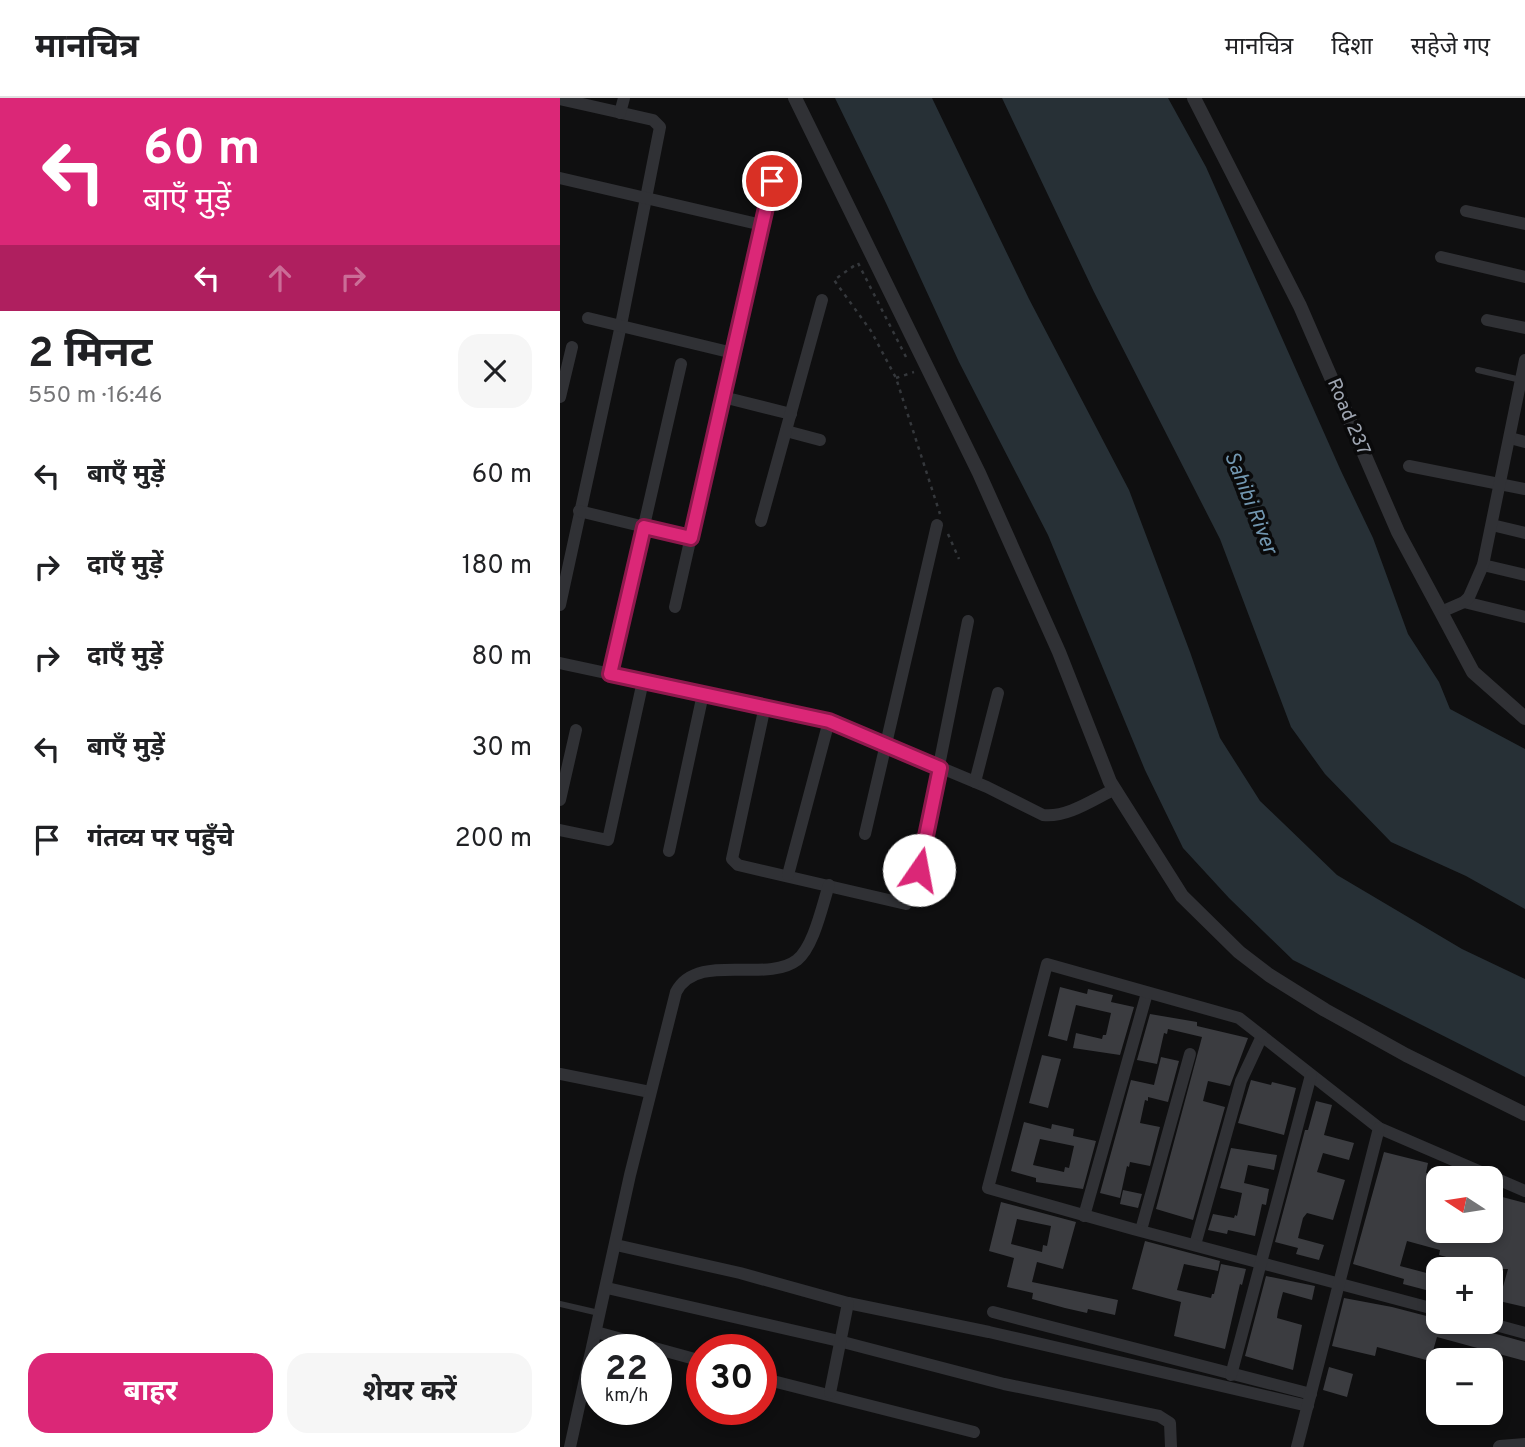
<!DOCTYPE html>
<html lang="hi">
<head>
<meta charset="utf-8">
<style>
	:root { --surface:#fff; --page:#f6f6f6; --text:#202124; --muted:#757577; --line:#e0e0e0; --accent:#db2777 }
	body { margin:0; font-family:Overpass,"Noto Sans Devanagari",sans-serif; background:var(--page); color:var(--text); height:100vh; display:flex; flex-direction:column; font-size:26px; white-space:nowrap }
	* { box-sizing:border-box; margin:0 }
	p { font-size:23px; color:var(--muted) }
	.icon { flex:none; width:38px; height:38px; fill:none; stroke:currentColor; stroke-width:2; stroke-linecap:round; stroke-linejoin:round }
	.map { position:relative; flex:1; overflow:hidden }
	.drawer { display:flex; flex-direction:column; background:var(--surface); width:560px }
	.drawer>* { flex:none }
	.guide { background:#db2777; color:#fff; overflow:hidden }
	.needle { width:46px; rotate:282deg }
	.buttons { position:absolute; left:866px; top:1068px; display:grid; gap:14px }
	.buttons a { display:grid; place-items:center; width:77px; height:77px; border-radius:14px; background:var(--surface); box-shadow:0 4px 10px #0003; font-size:35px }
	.speed { position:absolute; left:21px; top:1236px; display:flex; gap:14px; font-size:35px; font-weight:700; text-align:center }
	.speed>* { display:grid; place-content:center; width:91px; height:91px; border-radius:50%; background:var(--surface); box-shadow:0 4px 10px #0003; line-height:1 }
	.speed small { font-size:18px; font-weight:400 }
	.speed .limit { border:10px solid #d22; background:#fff; color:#111 }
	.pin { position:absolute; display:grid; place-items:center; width:60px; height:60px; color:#fff; margin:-30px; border:4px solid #fff; border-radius:50%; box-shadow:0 2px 7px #0007 }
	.me { position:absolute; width:77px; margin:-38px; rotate:12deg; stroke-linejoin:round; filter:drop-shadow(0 0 5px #0008) }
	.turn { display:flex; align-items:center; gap:24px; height:147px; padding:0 28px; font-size:32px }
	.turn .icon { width:91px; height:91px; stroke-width:2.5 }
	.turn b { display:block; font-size:49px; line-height:60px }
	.lanes { display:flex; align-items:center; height:66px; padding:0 28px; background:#0003; justify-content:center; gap:35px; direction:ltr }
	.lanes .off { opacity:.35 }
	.round { display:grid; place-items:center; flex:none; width:74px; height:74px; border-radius:21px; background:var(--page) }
	.summary { display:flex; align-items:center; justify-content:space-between; height:119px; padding:0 28px }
	h1 { font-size:42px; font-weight:700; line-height:52px }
	.action { display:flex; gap:14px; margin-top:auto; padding:14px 28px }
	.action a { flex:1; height:80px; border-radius:21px; background:var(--accent); color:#fff; font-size:28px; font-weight:700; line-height:80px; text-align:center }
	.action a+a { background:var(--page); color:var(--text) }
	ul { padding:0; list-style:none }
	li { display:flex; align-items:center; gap:21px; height:91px; padding:0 28px }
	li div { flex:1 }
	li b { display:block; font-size:26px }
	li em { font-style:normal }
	header { display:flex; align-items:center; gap:42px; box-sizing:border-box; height:98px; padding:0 35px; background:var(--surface); border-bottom:2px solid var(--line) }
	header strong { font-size:33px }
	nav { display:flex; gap:38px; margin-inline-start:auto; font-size:24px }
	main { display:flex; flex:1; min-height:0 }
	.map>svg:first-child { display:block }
	.water { fill:#273036 }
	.building { fill:#3b3c40; fill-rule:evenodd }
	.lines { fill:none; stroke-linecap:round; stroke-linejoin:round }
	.path { stroke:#35383c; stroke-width:2.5; stroke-dasharray:3.5 5; stroke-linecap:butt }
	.service { stroke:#303135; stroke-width:6 }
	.minor { stroke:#303135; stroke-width:12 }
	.tertiary { stroke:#303135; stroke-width:14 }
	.route-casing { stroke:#8e194d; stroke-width:18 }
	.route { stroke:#db2777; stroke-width:12 }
	.labels { text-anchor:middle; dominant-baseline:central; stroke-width:7; stroke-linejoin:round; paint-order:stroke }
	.street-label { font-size:19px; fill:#9fa6b2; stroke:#0a0a0b }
	.water-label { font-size:21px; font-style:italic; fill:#7297b1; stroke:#0a0a0b }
</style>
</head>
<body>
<header>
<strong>मानचित्र</strong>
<nav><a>मानचित्र</a><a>दिशा</a><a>सहेजे गए</a></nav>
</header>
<main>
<section class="drawer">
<div class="guide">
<div class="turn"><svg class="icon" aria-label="left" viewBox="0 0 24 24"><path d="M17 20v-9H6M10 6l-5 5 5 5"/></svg><div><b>60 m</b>बाएँ मुड़ें</div></div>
<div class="lanes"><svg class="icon" aria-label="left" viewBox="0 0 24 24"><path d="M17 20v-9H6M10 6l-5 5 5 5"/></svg><svg class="icon off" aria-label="ahead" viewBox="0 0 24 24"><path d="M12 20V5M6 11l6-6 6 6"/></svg><svg class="icon off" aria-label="right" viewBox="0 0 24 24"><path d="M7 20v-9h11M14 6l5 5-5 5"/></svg></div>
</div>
<div class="summary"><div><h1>2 मिनट</h1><p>550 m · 16:46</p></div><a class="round"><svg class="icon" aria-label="close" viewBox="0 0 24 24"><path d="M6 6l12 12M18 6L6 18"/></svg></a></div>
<ul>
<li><svg class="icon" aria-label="left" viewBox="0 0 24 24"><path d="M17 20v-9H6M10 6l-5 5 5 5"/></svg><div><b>बाएँ मुड़ें</b></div><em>60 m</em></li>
<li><svg class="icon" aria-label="right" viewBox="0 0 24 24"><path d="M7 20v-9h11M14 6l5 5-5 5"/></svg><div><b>दाएँ मुड़ें</b></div><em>180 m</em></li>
<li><svg class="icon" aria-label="right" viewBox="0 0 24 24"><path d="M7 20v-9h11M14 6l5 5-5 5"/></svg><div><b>दाएँ मुड़ें</b></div><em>80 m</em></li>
<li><svg class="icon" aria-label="left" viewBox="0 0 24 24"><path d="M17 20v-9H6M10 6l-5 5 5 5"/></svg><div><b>बाएँ मुड़ें</b></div><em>30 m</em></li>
<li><svg class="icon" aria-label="arrive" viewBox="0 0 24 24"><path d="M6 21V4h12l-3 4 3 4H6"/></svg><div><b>गंतव्य पर पहुँचे</b></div><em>200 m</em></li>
</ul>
<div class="action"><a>बाहर</a><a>शेयर करें</a></div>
</section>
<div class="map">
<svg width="965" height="1349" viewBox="0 0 965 1349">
	<rect width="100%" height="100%" fill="#0f0f10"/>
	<g class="water">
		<polygon points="275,0 372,0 469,201 569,392 630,554 660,640 700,703 777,777 902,851 965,881 965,979 733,862 669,800 623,750 585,672 488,437 399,264 326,105"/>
		<polygon points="442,0 608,0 646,69 781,373 813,440 848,536 879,584 890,611 965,651 965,811 906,778 831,744 765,676 731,629 660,441 534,194"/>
	</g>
	<g class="building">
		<polygon points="500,889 527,896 528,891 553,897 551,904 574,909 560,957 513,950 516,935 542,941 543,937 546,937 551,915 516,907 507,943 488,938"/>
		<polygon points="590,916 637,924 637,928 688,940 670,988 648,983 643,1003 665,1009 633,1122 596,1111 642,939 608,931 607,936 604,935 597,966 577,962"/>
		<polygon points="482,957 501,961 488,1010 469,1005"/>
		<polygon points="601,959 619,963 608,1004 588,999 588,1003 585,1002 580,1025 600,1029 590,1068 570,1064 569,1069 567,1068 560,1100 540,1095 571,982 594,987"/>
		<polygon points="691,982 711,987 712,984 736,990 724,1037 678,1025"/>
		<polygon points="756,1003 772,1007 764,1037 794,1045 789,1062 763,1055 757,1074 785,1082 773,1122 747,1115 743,1120 738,1140 764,1147 759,1162 736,1156 738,1150 715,1144 745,1032 748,1032"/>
		<path d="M464,1024L491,1031L492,1026L514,1031L513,1038L536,1043L523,1091L476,1084V1080L451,1073ZM480,1041L514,1048L509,1070L505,1069L504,1074L473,1067Z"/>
		<polygon points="671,1050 717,1057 714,1072 688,1067 684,1085 709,1091 706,1107 702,1106 695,1138 668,1132 667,1136 648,1132 653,1116 674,1120 675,1117 677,1118 682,1095 660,1090"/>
		<polygon points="824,1054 868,1065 866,1075 878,1079 878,1132 931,1132 931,1096 965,1105 965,1209 939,1203 948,1171 911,1171 912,1166 879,1157 880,1152 847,1143 840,1168 878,1178 878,1190 867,1187 866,1192 843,1186 844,1181 793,1166"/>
		<polygon points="563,1092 582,1096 578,1110 560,1106"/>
		<path d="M441,1104L516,1124L503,1171L477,1164L472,1184L558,1202L555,1217L528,1211L527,1215L505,1210L472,1201L473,1195L447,1189L454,1160L429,1153ZM457,1121L491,1128L487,1148L483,1147L482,1154L451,1146Z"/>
		<polygon points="585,1143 660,1163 658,1173 624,1166 617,1192 651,1200 652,1196 654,1196 661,1166 686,1171 682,1187 680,1186 665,1251 614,1238 621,1204 572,1191"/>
		<polygon points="706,1178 755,1188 752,1202 723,1194 718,1213 717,1220 742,1227 733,1272 685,1258"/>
		<polygon points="784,1200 832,1209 878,1221 878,1223 889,1223 965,1244 965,1263 877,1239 870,1263 817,1249 815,1258 772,1248"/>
		<polygon points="769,1269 793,1276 787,1299 763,1292"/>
	</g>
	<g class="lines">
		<g class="path">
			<polyline points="346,259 298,165 274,182 311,233 336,280 380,416"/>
			<polyline points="336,280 354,274"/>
			<polyline points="388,436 399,461"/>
		</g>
		<g class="service">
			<polyline points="918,272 961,282"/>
			<polyline points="0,1206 39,1215"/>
		</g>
		<g class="minor">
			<polyline points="0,1 93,22 100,29 61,227 0,507"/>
			<polyline points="60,15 64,0"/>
			<polyline points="0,80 202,127"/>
			<polyline points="906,113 965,126"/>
			<polyline points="881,159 965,179"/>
			<polyline points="28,220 173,255"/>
			<polyline points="927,222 965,230"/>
			<polyline points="0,299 12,249"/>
			<polyline points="163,299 231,316"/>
			<polyline points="226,333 260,342"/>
			<polyline points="950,340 965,344"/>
			<polyline points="849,368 965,391"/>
			<polyline points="19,413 130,440"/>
			<polyline points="201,423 262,202"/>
			<polyline points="932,427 965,435"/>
			<polyline points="923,467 965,477"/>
			<polyline points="904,504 965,519"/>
			<polyline points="115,509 217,61"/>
			<polyline points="881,514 904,504 909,499 923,467 965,262"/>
			<path d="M0,565L269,623L427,689L483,717C507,720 534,701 555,691"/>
			<polyline points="50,576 121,266"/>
			<polyline points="205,608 172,761 178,767 346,806 353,797 408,523"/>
			<polyline points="415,684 438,595"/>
			<polyline points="0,702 16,632"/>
			<polyline points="0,732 48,742 83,583"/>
			<polyline points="305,736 377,427"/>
			<polyline points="109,753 143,596"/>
			<polyline points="228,777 269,623"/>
			<polyline points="0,976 90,994"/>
			<polyline points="524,1118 587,895"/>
			<polyline points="581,1132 630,956"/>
			<polyline points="56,1147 180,1175 288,1205 429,1234 748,1308"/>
			<polyline points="635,1147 681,983 702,938"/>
			<polyline points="47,1190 279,1243 444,1286 599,1318 610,1325 611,1349"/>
			<polyline points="878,1212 573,1131 428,1090 487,866 679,920 819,1030 965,1093"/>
			<polyline points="433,1214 751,1296"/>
			<polyline points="921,1223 965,1235"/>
			<polyline points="36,1234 142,1263"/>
			<polyline points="671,1277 751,977"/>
			<polyline points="201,1280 414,1334"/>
			<polyline points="270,1295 288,1205"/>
			<path d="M10,1349L70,1077L116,894C137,853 206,886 237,862C254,848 262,808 269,787"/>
			<polyline points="737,1349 819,1030"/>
		</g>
		<g class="tertiary">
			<polyline points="235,0 419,375 499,554 550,684 622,798 679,854 709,877 765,912 846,957 965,1016"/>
			<polyline points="634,0 740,208 838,434 881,514 913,574 965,620"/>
			<polyline points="940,1349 965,1347"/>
		</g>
	</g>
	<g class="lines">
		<g class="route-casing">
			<polyline id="route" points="212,83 131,440 84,429 50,576 269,623 380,670 359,772"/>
		</g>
		<use href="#route" class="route"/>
	</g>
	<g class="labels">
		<g class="street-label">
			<text transform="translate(788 319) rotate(67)">Road 237</text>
		</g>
		<g class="water-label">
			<text transform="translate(690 405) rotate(68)">Sahibi River</text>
		</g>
	</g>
</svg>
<div class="buttons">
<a><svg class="needle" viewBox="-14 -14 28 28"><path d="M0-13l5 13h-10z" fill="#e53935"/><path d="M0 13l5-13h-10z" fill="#757577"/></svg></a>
<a>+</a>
<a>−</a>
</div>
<div class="speed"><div>22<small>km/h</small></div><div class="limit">30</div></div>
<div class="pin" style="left:212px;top:83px;background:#d93025"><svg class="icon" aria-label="arrive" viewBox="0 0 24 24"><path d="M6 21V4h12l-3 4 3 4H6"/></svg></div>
<svg class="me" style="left:359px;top:772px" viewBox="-20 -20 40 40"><circle r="19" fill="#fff"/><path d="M0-13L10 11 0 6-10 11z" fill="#db2777"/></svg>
</div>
</main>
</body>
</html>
